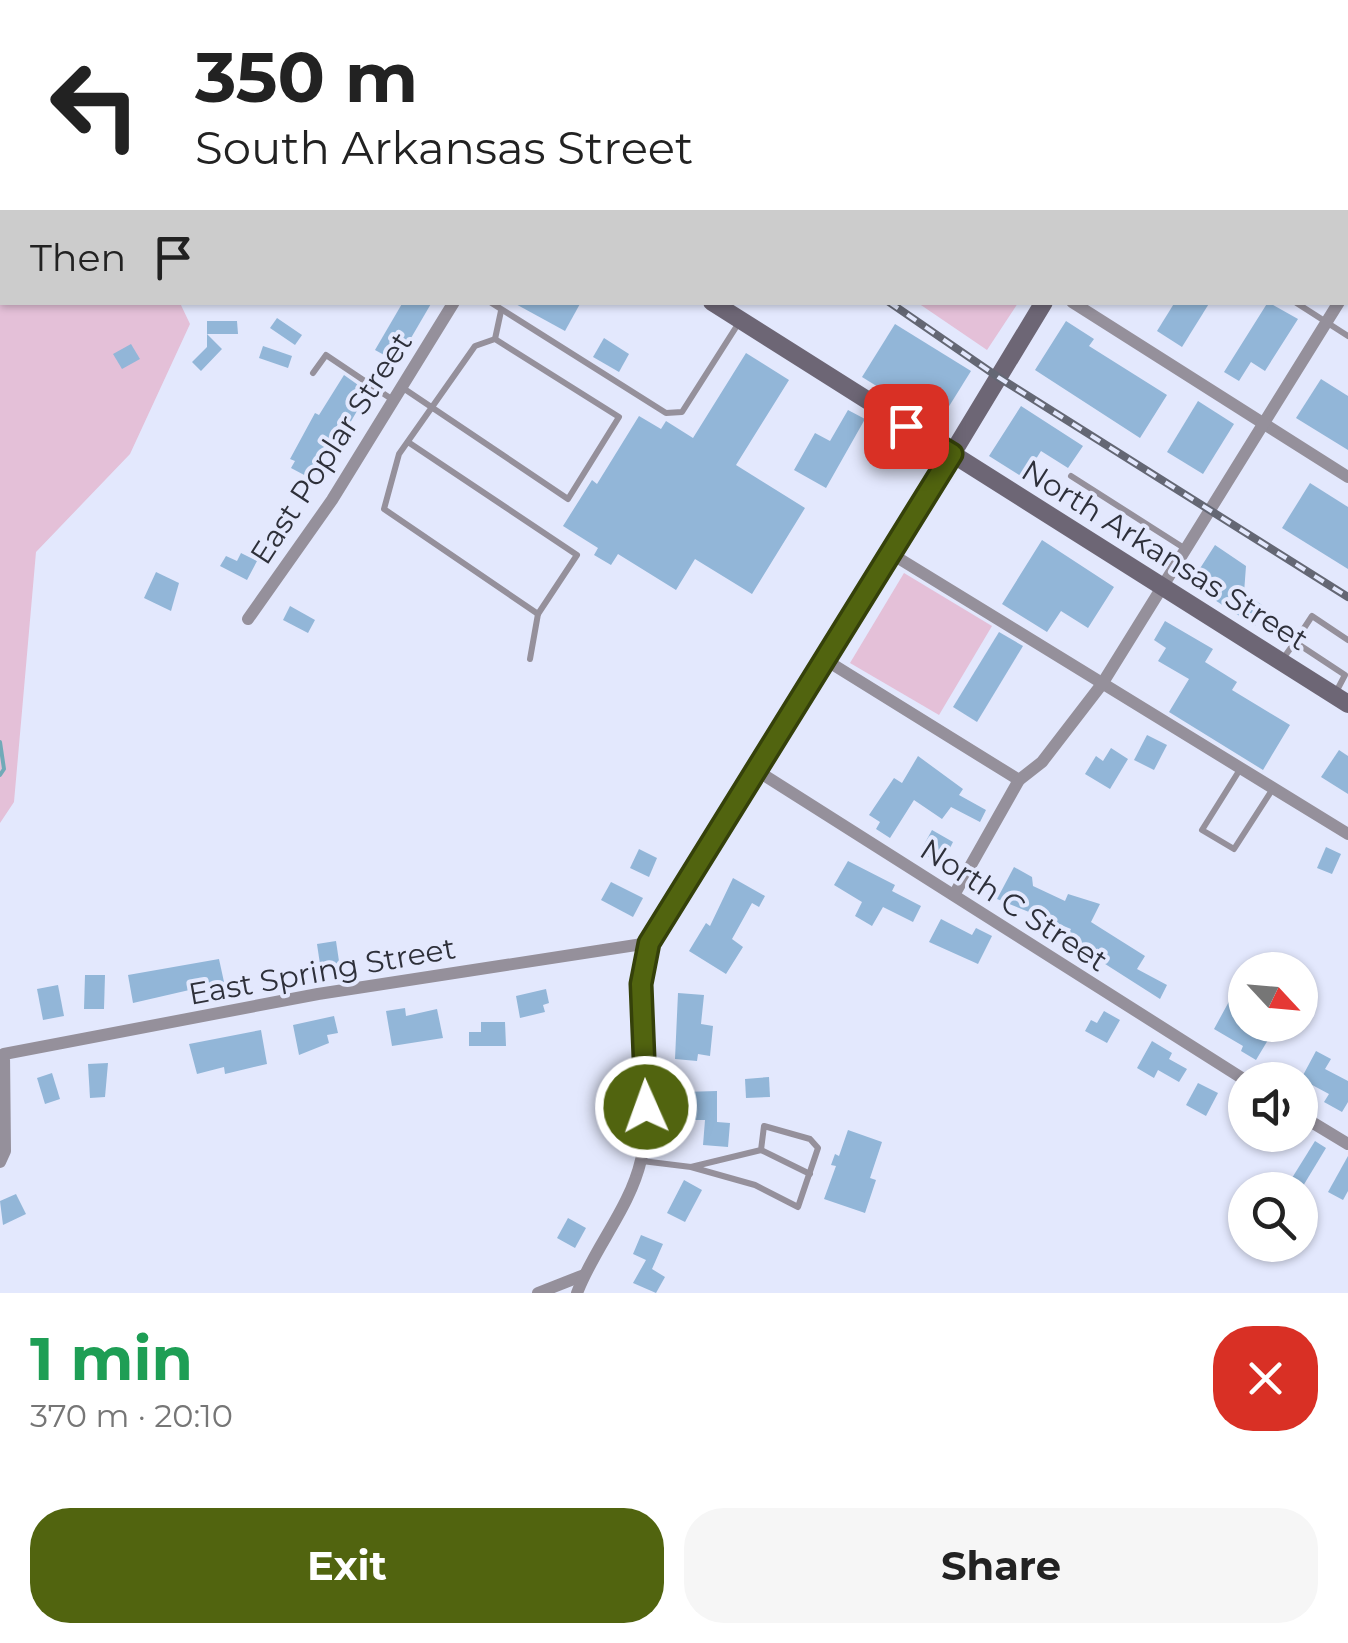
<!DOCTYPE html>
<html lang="en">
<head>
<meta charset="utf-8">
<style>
	:root { --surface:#fff; --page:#f6f6f6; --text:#222; --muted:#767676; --accent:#51640f }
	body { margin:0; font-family:Montserrat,sans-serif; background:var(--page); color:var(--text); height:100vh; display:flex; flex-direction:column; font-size:38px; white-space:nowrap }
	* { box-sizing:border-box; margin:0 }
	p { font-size:32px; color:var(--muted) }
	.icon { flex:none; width:55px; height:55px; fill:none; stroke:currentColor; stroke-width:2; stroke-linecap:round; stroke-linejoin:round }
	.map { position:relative; height:1293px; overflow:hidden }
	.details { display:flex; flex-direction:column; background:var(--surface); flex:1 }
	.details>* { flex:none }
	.banner { position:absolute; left:0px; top:0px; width:1350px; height:305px; box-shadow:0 2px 8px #0004; background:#fff; color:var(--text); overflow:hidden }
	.needle { width:65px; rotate:116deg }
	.fabs { position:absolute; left:1228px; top:952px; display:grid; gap:20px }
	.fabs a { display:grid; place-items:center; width:90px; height:90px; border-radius:50%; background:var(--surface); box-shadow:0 2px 8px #0004; font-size:50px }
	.pin { position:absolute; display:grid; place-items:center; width:85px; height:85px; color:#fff; margin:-42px; border-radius:20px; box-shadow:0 5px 15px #0006 }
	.me { position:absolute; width:110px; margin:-55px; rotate:358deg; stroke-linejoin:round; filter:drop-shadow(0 0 8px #0008) }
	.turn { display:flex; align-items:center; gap:35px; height:210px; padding:0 30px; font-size:45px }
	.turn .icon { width:130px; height:130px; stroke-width:2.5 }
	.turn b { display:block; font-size:70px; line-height:85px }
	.then { display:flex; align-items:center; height:95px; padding:0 30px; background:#0003; gap:20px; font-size:38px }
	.round { display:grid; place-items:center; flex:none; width:105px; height:105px; border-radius:40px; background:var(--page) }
	.summary { display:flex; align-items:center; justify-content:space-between; height:170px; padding:0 30px }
	h1 { font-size:60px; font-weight:700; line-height:75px; color:#1e9e55 }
	.action { display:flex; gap:20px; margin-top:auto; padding:20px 30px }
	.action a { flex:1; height:115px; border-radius:40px; background:var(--accent); color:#fff; font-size:40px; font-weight:700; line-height:115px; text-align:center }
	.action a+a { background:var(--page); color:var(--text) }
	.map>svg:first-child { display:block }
	.park { fill:#e4c0d8 }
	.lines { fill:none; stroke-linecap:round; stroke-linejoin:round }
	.stream { stroke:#71aab8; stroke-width:4 }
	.building { fill:#92b6d8 }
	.lane { stroke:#95909b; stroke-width:6 }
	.street { stroke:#95909b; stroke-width:12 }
	.secondary { stroke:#6d6675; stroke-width:18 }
	.rail-casing { stroke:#646774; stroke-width:8 }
	.rail { stroke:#e3e8fd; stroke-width:4; stroke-dasharray:11; stroke-linecap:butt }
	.route-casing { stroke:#35410a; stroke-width:25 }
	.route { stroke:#51640f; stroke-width:18 }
	.labels { text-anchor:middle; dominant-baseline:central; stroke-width:8; stroke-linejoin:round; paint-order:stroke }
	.street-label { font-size:30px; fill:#2e303a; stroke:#e3e8fd }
</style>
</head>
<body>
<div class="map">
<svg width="1348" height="1293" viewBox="0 0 1348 1293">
	<rect width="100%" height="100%" fill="#e3e8fd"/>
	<g class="park">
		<polygon points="0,189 2,302 180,303 190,324 130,454 36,552 14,802 0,823"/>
		<polygon points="918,303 1018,303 987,350"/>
		<polygon points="904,573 992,626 939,715 850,663"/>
	</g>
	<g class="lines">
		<polyline class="stream" points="0,742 4,769 0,775"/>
	</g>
	<g class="building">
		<polygon points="403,302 432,302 397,362 375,350"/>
		<polygon points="512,302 581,302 565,331"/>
		<polygon points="1175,302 1210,302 1182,347 1157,331"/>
		<polygon points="1268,302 1298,319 1265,371 1251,362 1239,381 1224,372"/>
		<polygon points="277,318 302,335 295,345 270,328"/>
		<polygon points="207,321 237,321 238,334 207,334"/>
		<polygon points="1066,321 1094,339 1089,346 1167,395 1140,438 1035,370"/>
		<polygon points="895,324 971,371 938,424 862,377"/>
		<polygon points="207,334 222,349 201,371 192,362 207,347"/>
		<polygon points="604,338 629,354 619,372 593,357"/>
		<polygon points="131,344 140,359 122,369 113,354"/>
		<polygon points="263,346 292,356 288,368 259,358"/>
		<polygon points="746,353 789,380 736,465 805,508 752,594 695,559 676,590 618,554 611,565 594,555 598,548 563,526 592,480 597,484 639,416 661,429 666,421 693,438"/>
		<polygon points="344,375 368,392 350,423 342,417 308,477 291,468 295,461 290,459 315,413 319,415"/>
		<polygon points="1321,379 1348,396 1348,450 1296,418"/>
		<polygon points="1198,401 1234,424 1203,474 1167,452"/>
		<polygon points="1021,406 1083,446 1068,468 1041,451 1024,478 989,456"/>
		<polygon points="848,410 865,419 826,488 794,470 815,433 830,441"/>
		<polygon points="1310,483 1348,507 1348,569 1282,528"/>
		<polygon points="1042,540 1114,587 1088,628 1061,611 1047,632 1002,604"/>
		<polygon points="1215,545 1246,566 1244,593 1262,605 1255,626 1190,584"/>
		<polygon points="241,553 257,561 247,580 220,566 226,556 237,561"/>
		<polygon points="156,572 179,583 171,611 144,598"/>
		<polygon points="290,606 315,620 308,633 283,620"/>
		<polygon points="1165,621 1213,649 1205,662 1237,682 1232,690 1290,725 1263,770 1169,712 1189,679 1158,661 1166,648 1154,640"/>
		<polygon points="999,632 1023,646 977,722 953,707"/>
		<polygon points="1147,735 1167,745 1154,770 1134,760"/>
		<polygon points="1111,748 1128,759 1110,789 1085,774 1096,756 1103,761"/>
		<polygon points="1339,750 1348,756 1348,794 1321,777"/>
		<polygon points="918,756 963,789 959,795 986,810 980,822 951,807 942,819 914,800 890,838 876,829 880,822 869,815 894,778 902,783"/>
		<polygon points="932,830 953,842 942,864 920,852"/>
		<polygon points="1326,847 1341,854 1332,874 1317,868"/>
		<polygon points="639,849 657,858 649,877 630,868"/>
		<polygon points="848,861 895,885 892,891 921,906 913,922 883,907 872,926 855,916 862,902 834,885"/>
		<polygon points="1014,867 1032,877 1033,886 1065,901 1068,894 1100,904 1091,922 1145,956 1137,969 1167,985 1160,999 1066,939 1071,929 997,899"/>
		<polygon points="733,878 765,896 759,907 752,903 732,939 743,947 726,974 689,951 706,923 710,926"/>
		<polygon points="611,882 643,898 633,917 601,900"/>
		<polygon points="941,919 972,935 976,928 992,936 978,964 929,942"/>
		<polygon points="336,941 340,968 321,971 317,944"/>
		<polygon points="219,959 224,982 133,1003 128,975"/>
		<polygon points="85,975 105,975 104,1009 84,1009"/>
		<polygon points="58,985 64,1016 43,1020 37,989"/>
		<polygon points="546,989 549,1003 543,1005 545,1012 520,1018 516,996"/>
		<polygon points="678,993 704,995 701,1024 713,1026 710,1056 698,1054 697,1061 675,1059"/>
		<polygon points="1232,996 1245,1003 1245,1025 1266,1025 1274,1030 1256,1060 1241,1051 1243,1046 1214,1029"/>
		<polygon points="405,1008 406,1016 437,1009 443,1038 392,1046 386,1011"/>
		<polygon points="1104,1011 1120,1020 1107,1043 1085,1031 1091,1020 1097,1023"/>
		<polygon points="334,1016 338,1033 327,1035 329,1043 299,1055 293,1025"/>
		<polygon points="481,1022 505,1022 506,1046 469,1046 469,1032 481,1032"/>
		<polygon points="261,1030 267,1064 225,1074 224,1067 197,1074 189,1044"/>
		<polygon points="1152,1041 1172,1053 1169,1059 1187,1069 1179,1082 1158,1070 1154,1078 1137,1068"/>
		<polygon points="1316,1051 1331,1059 1325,1069 1348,1081 1348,1102 1342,1112 1324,1102 1329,1094 1301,1079"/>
		<polygon points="108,1063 105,1097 90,1098 88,1064"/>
		<polygon points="52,1073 60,1099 45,1104 37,1078"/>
		<polygon points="769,1077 770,1097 746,1098 745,1079"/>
		<polygon points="1198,1083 1218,1093 1206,1116 1186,1105"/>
		<polygon points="717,1091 717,1122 730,1123 728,1147 703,1145 705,1120 681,1120 683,1092"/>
		<polygon points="848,1130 882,1142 870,1178 876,1180 865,1213 824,1199 836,1166 831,1165 835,1154 839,1156"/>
		<polygon points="1315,1141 1326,1148 1300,1191 1294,1190 1287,1186"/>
		<polygon points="1348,1156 1348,1191 1343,1200 1328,1192"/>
		<polygon points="684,1180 702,1190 685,1222 667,1213"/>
		<polygon points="16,1194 26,1214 3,1225 0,1201"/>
		<polygon points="568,1218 586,1228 575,1248 557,1238"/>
		<polygon points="641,1235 663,1244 652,1269 665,1277 656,1293 633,1283 646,1260 633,1254"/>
	</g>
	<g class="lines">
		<g class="lane">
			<polyline points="813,0 817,2"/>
			<polyline points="1278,0 1282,2"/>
			<polyline points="1348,125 1348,124"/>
			<polyline points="490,302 666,413 682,412 740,321"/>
			<polyline points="1295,302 1348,336"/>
			<polyline points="495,339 501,311"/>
			<polyline points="313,373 326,355 393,400"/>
			<polyline points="403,388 568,499 619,417 495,339 475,346 399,454 384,509 538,614 577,555 408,442"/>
			<polyline points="1071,476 1184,548"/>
			<polyline points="1295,642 1312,616 1348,640"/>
			<polyline points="530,659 538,614"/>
			<polyline points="1282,660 1295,642 1345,675 1335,694"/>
			<polyline points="1239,771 1202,830 1234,849 1272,790"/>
			<polyline points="761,1150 810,1174"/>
			<polyline points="642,1161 691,1167 755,1185 798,1207 818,1148 810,1139 764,1126 761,1150 691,1167"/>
		</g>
		<g class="street">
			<polyline points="1,0 4,2"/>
			<polyline points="1044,0 1048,2"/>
			<polyline points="60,2 62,0"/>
			<polyline points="352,2 354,0"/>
			<polyline points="940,2 941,0"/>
			<polyline points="0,178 2,181"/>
			<polyline points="1348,289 1348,288"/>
			<polyline points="1072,302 1348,477"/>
			<polyline points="890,553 1348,834"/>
			<polyline points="248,619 332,500 454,302"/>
			<polyline points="824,659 1019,780"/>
			<polyline points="756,770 1245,1080"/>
			<polyline points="954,895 1019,780 1042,762 1102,684 1339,302"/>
			<polyline points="1300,1115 1348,1144"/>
			<polyline points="0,1162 5,1151 4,1054 318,994 649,943"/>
			<polyline points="538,1293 584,1275"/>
			<path d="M577,1293C594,1248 630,1208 641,1160C658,1089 636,1014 649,943L952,454"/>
		</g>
		<g class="secondary">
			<polyline points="226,0 230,2"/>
			<polyline points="580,0 584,2"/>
			<polyline points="642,2 644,0"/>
			<polyline points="1236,2 1238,0"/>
			<polyline points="1348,188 1348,189"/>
			<polyline points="712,302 1348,704"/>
			<polyline points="952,454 1044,302"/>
		</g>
		<g class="rail-casing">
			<g id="rail">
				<polyline points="480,0 483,2"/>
				<polyline points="889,302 998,377 1348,597"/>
			</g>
		</g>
		<use href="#rail" class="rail"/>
	</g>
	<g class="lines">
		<g class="route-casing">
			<polyline id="route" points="646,1107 641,984 649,943 952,454 906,426"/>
		</g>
		<use href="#route" class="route"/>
	</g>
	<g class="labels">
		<g class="street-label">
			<text transform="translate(331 448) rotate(-57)">East Poplar Street</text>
			<text transform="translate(1165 555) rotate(32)">North Arkansas Street</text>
			<text transform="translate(1014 905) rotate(33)">North C Street</text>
			<text transform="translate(322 971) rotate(-10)">East Spring Street</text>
		</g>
	</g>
</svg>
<div class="fabs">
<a><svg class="needle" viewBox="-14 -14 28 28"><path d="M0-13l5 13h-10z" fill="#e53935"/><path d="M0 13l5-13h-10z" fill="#767676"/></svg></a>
<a><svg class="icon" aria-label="sound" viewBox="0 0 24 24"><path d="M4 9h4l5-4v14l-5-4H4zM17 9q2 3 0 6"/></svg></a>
<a><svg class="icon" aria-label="search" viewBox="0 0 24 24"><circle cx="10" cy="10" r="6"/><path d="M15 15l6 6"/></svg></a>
</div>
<div class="pin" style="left:906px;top:426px;background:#d93025"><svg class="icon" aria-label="arrive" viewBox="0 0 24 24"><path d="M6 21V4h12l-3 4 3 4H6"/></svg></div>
<svg class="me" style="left:646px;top:1107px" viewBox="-20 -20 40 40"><circle r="17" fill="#51640f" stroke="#fff" stroke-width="3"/><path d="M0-11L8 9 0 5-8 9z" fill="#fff"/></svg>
<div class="banner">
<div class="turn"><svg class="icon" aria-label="left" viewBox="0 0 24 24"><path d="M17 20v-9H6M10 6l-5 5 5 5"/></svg><div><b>350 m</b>South Arkansas Street</div></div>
<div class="then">Then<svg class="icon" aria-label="arrive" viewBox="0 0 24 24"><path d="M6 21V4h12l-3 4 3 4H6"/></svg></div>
</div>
</div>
<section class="details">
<div class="summary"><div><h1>1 min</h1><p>370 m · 20:10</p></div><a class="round" style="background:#d93025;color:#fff"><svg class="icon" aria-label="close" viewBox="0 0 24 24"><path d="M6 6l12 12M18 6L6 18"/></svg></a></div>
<div class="action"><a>Exit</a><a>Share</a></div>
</section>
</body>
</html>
